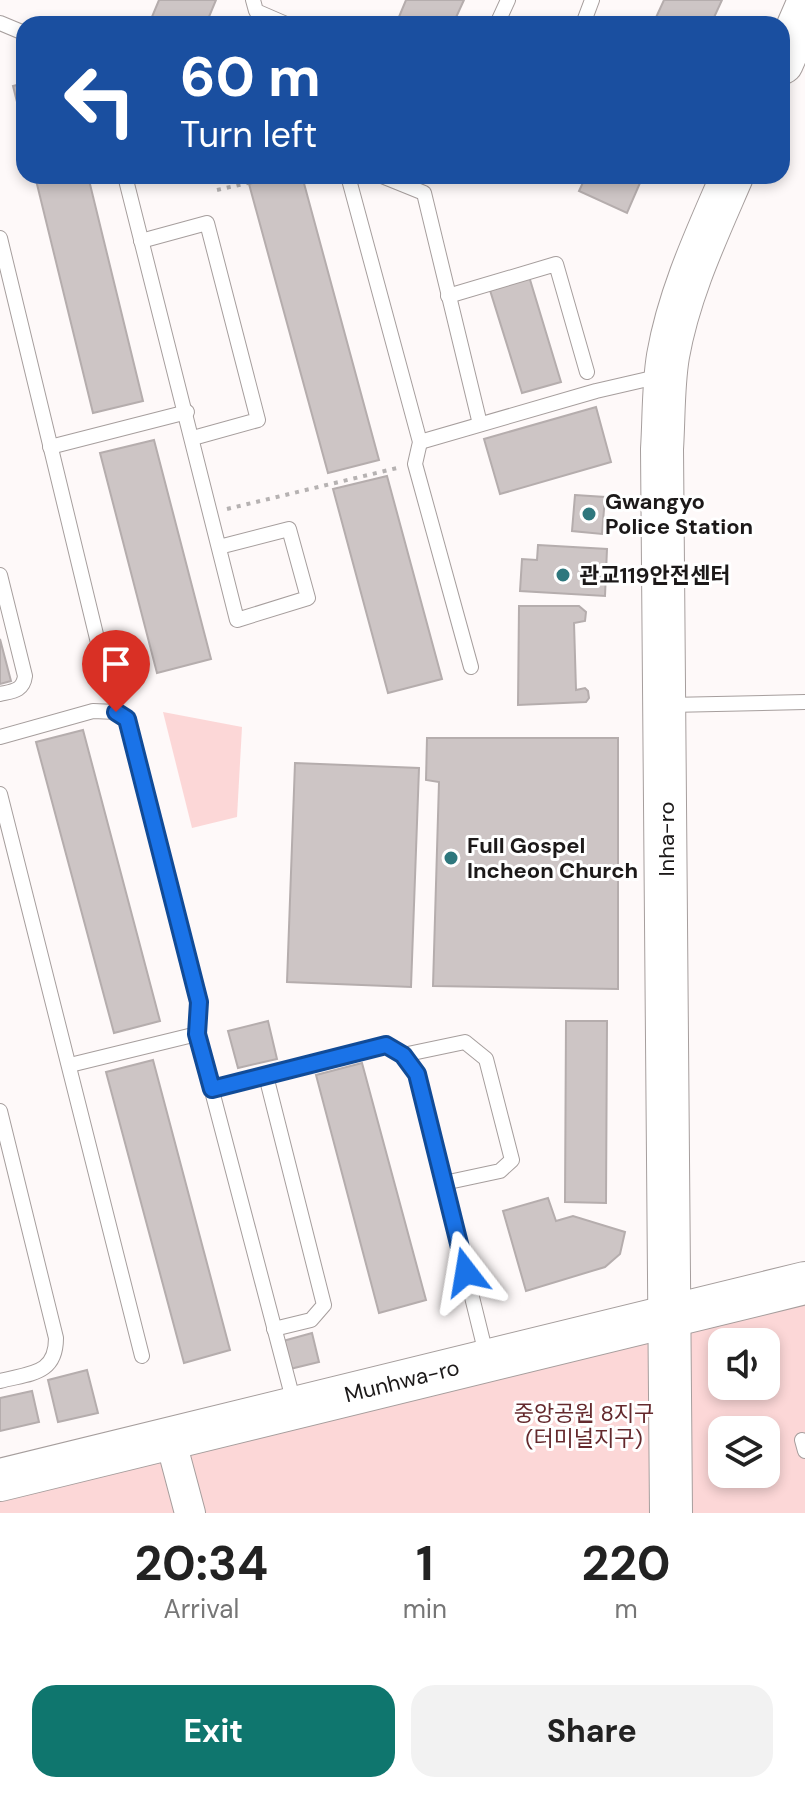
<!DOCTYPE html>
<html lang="en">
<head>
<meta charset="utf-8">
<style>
	:root { --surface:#fff; --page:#f2f2f2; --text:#222; --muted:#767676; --accent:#0f766e }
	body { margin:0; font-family:"DM Sans","Noto Sans KR",sans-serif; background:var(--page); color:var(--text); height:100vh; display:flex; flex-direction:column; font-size:30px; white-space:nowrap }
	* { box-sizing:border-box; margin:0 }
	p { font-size:26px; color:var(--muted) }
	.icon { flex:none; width:44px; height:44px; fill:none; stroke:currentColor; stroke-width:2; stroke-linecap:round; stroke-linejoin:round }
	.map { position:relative; height:1513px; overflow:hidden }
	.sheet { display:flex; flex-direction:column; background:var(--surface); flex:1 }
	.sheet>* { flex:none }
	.banner { position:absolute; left:16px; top:16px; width:774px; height:168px; border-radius:24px; box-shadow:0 4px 12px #0003; background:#1a4fa0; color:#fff; overflow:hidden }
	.tools { position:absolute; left:708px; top:1328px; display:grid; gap:16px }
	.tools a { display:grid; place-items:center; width:72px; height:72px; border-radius:16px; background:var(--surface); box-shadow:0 4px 12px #0003; font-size:40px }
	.pin { position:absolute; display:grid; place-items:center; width:68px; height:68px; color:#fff; margin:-82px -34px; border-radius:50% 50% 50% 0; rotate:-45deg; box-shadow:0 0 8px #0007 }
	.pin .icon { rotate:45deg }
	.me { position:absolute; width:88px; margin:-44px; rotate:346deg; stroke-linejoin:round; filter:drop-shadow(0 0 6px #0008) }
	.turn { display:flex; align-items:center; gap:28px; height:168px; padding:0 32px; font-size:36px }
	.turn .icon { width:104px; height:104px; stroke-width:2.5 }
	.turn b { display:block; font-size:56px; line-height:68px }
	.eta { display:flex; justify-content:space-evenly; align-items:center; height:136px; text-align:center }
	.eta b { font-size:48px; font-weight:700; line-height:56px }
	.button { display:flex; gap:16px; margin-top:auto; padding:16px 32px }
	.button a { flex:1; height:92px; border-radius:24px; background:var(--accent); color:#fff; font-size:32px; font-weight:700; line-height:92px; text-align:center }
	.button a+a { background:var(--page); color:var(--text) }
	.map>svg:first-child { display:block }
	.green { fill:#fcd7d7; fill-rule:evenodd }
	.building { fill:#cdc5c5; stroke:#b5adad; stroke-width:2 }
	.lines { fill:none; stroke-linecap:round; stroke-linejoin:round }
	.lane-casing { stroke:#a69e9d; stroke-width:16 }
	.street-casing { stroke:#a69e9d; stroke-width:32 }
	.secondary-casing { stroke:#a69e9d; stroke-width:44 }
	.path { stroke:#b6b2b2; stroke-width:4; stroke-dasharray:4 6; stroke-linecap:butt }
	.lane { stroke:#fff; stroke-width:14 }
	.street { stroke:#fff; stroke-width:30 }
	.secondary { stroke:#fff; stroke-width:42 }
	.route-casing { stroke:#114b97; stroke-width:20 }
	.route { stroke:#1a73e8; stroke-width:14 }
	.poi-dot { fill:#2e777d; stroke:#fff; stroke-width:3 }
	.labels { text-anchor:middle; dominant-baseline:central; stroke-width:6; stroke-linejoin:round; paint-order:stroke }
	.poi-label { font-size:22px; font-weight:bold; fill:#1c1919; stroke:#fff; text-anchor:start }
	.street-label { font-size:22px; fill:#1c1919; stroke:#fff }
	.park-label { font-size:22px; fill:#64292d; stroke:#fff }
</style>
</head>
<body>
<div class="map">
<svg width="805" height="1513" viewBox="0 0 805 1513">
	<rect width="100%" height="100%" fill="#fef9f9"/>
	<g class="green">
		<polygon points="163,712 242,727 237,817 192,828"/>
		<path d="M805,1295V1513H679L683,1325ZM722,1342H766V1386H722ZM722,1430H766V1474H722Z"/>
		<polygon points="670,1316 671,1513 0,1513 0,1480"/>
	</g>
	<g class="building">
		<polygon points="159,0 216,0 206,24 149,24"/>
		<polygon points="406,0 464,0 453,24 396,24"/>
		<polygon points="664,0 722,0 711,24 653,24"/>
		<polygon points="24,83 24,130 13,86"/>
		<polygon points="35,176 88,176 143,401 93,413"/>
		<polygon points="278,176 302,176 379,460 328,473 249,184"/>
		<polygon points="586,176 643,176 627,213 579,191"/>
		<polygon points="528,273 561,382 522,393 489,287"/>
		<polygon points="596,407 611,462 500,494 484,439"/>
		<polygon points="154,440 211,659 157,673 100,453"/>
		<polygon points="387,476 442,679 388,693 333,489"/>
		<polygon points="575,495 605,497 602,534 572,531"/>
		<polygon points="538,545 607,549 605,596 520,591 522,559 537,560"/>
		<polygon points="519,606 579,606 586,612 585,621 574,623 576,690 585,688 588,691 589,698 586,702 518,705"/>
		<polygon points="0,639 11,681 0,684"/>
		<polygon points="83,730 160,1021 114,1033 36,742"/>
		<polygon points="427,738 618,738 618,989 433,986 439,782 426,780"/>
		<polygon points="295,763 419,768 411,987 287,982"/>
		<polygon points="268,1021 277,1059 238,1068 228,1031"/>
		<polygon points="566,1021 607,1021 606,1203 565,1202"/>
		<polygon points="153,1060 230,1350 184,1363 106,1072"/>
		<polygon points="362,1063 426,1300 379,1313 316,1075"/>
		<polygon points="548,1198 556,1221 573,1216 625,1232 620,1254 605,1267 526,1291 503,1211"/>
		<polygon points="312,1333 319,1362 290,1369 283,1341"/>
		<polygon points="87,1370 98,1413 58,1422 48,1380"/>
		<polygon points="32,1391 39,1422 0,1431 0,1398"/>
	</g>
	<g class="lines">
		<g class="lane-casing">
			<g id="lane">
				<polyline points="253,0 256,11 286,24"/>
				<polyline points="0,23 24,33"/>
				<polyline points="497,24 508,0"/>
				<polyline points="583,24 592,0"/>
				<polyline points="125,176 237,620 308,598 289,529 219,547"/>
				<polyline points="348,176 420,442 415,464 471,667"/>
				<polyline points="382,176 424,193 480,424"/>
				<polyline points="0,238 101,655"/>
				<polyline points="141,241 207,223 258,420 193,438"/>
				<polyline points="448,296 556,264 587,372"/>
				<polyline points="420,442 596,391 661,376"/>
				<polyline points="50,447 187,412"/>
				<path d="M0,575L25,676C23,691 13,691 0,694"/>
				<polyline points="669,705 805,702"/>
				<polyline points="0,737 93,711 116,712 127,719 199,1002 197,1034 294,1403"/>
				<polyline points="0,794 142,1356"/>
				<polyline points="403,1055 465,1042 486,1059 512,1160 500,1171 444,1183"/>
				<polyline points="70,1065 197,1034"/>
				<polyline points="266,1076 324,1305 311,1320 274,1329"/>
				<polyline points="212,1089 386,1045 403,1055 417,1074 487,1358"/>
				<path d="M0,1111L56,1338C56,1375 30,1373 0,1381"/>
				<polyline points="802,1440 805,1451"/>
			</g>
		</g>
		<g class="street-casing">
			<polyline id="street" points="170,1438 190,1513"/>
		</g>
		<g class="secondary-casing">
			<g id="secondary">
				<polyline points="782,63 805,10"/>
				<polyline points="0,1480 805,1283"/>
				<path d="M671,1513L662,449C664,418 663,386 668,356C679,293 707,234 732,176"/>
			</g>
		</g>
		<g class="path">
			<polyline points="217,190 279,176"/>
			<polyline points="227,509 397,468"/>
		</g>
		<use href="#lane" class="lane"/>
		<use href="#street" class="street"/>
		<use href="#secondary" class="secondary"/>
	</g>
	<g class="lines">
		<g class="route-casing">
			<polyline id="route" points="116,712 127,719 199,1002 197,1034 212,1089 386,1045 403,1055 417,1074 466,1272"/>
		</g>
		<use href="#route" class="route"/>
	</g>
	<g class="poi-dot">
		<circle cx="589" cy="514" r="8"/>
		<circle cx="563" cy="575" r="8"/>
		<circle cx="451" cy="858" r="8"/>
	</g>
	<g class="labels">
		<g class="poi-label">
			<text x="605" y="501">Gwangyo<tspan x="605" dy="25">Police Station</tspan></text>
			<text x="579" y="575">관교119안전센터</text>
			<text x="467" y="845">Full Gospel<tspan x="467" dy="25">Incheon Church</tspan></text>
		</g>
		<g class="street-label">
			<text transform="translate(666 839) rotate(-90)">Inha-ro</text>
			<text transform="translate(402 1381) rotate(-14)">Munhwa-ro</text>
		</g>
		<g class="park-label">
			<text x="584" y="1413">중앙공원 8지구<tspan x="584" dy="25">(터미널지구)</tspan></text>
		</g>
	</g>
</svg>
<div class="tools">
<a><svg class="icon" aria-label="sound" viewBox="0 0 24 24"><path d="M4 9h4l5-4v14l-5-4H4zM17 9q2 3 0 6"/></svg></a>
<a><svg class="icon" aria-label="layers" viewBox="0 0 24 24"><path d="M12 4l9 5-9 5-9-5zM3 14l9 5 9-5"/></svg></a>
</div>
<div class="pin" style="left:116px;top:712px;background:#d93025"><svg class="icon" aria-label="arrive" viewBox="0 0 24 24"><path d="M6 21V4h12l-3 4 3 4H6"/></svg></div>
<svg class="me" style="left:466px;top:1272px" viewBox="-20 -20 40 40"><path d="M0-17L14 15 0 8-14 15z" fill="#1a73e8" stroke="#fff" stroke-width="4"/></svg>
<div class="banner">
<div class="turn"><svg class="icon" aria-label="left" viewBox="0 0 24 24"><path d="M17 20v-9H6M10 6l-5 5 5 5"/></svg><div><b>60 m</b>Turn left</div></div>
</div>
</div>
<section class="sheet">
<div class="eta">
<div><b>20:34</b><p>Arrival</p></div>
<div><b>1</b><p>min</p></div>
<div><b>220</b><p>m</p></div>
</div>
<div class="button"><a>Exit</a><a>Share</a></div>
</section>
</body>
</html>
